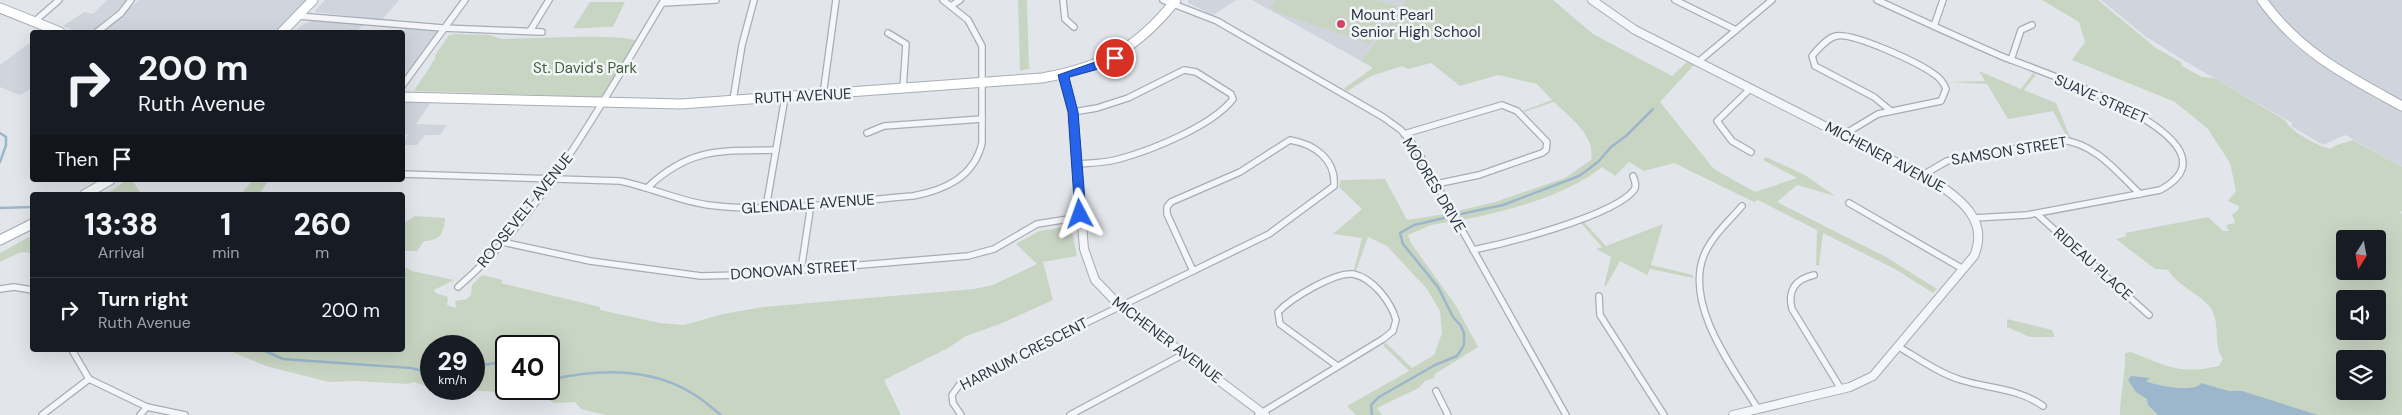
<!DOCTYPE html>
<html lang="en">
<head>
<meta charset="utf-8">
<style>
	:root { --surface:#171b24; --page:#242831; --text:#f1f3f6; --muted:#9ea1a6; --line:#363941 }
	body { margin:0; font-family:"DM Sans",sans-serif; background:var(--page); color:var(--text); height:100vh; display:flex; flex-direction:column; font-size:19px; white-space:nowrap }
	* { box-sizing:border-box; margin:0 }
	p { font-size:16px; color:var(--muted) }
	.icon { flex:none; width:28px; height:28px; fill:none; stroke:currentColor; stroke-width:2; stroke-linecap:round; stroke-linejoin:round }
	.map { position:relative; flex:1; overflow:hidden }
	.drawer { position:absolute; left:30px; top:192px; width:375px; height:160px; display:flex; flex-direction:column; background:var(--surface); border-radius:5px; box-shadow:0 5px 20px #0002 }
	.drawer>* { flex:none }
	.banner { position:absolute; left:30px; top:30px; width:375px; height:152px; border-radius:5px; box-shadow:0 5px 20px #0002; background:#171b24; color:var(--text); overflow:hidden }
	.needle { width:32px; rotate:191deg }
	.buttons { position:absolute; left:2336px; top:230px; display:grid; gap:10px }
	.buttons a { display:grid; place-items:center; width:50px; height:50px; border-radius:5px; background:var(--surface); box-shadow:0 5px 20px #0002; font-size:25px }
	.speed { position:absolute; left:420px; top:335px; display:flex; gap:10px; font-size:25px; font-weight:700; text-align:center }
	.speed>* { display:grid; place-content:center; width:65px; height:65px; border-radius:50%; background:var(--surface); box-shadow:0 5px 20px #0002; line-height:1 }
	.speed small { font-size:12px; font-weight:400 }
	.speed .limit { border:2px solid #111; border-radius:8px; background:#fff; color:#111 }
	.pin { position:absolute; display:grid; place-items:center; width:42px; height:42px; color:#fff; margin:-21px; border:2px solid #fff; border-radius:50%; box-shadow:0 1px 5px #0007 }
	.me { position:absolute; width:55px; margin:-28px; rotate:356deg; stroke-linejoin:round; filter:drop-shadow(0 0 4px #0008) }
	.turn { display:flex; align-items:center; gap:18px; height:105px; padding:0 25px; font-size:22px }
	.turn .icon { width:65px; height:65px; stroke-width:2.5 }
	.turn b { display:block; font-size:35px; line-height:42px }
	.then { display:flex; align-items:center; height:48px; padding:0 25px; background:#0003; gap:10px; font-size:19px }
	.eta { display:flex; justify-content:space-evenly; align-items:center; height:85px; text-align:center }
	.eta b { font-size:30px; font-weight:800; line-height:35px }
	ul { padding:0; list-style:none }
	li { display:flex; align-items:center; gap:15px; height:65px; padding:0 25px; border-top:1px solid var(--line) }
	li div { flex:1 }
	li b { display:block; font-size:19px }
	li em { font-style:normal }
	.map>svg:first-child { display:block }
	.built { fill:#d0d5dd }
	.green { fill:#c9d5c3; fill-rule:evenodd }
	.water { fill:#9cb7cb }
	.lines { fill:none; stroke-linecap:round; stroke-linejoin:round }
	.stream { stroke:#9cb7cb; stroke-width:2.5 }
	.minor-casing { stroke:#a7adb5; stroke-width:8 }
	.tertiary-casing { stroke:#a7adb5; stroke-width:10 }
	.secondary-casing { stroke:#a7adb5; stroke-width:11 }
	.primary-casing { stroke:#a1abb7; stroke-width:11 }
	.minor { stroke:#f5f6f9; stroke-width:5.5 }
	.tertiary { stroke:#f5f6f9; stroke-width:8 }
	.secondary { stroke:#fff; stroke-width:9 }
	.primary { stroke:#fff; stroke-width:9 }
	.route { fill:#2563eb; stroke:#184099 }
	.poi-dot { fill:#d24465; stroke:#f2f5f8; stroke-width:2 }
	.labels { text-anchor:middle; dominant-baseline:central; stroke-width:5; stroke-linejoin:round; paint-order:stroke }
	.poi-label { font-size:15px; fill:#293543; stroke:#f2f5f8; text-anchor:start }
	.park-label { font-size:15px; fill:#415f36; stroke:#f2f5f8 }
	.street-label { font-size:15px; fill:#293543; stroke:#f2f5f8 }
</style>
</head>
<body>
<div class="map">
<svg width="2402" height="415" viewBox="0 0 2402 415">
	<rect width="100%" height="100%" fill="#e2e6eb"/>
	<g class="built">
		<polygon points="107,0 129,0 91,32 77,32 63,26 84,12 93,14"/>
		<polygon points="139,0 309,0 276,32 103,32"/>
		<polygon points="325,0 399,0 382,20 314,12"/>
		<polygon points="1188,0 1236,0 1213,15 1188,3"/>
		<polygon points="1252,0 1406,0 1361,61"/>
		<polygon points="2101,0 2402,0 2402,167 2345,135 2323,145 2291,126 2292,123 2183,60 2145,36"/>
		<polygon points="313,21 327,21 364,24 356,32 294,32 304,24"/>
		<polygon points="406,28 434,30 438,33 403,84 401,32"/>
		<polygon points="32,41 32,88 20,95 0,87 0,65"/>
		<polygon points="403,102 431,102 416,124 447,125 440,135 425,135 417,145 403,145 408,135 403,134"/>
	</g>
	<g class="green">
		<polygon points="1018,0 1027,0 1029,67 1032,68 1020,71"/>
		<polygon points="1276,0 1377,0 1397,6 1370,44 1273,11 1272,4"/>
		<path d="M1406,0H1553L1593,34L1672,76L1688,61L1695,64L1660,102L1714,169L1755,192L1797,178L1763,160L1766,157L1805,175L1835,196L1797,185L1777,202L1886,257L1937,289L1933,293L1895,269L1823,233L1819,266L1816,265L1817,230L1758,200L1754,202L1674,163L1644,171L1629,162L1615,176L1602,167C1568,195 1505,212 1462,220L1457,211L1495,202L1565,178L1591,160C1596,135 1569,117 1554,102L1524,112L1523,111L1552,100L1537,84L1498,75L1460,86L1431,63L1408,69L1402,66L1371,76L1348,91L1343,89L1373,68L1361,61Z"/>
		<path d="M2042,0H2098L2156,48L2181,62L2182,66L2202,77L2214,78L2285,120C2291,132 2318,146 2331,149L2334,146L2353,140L2402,167V211L2400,212L2402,214V415H2120C2120,394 2126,374 2125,353L2131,352C2167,366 2179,375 2219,366L2223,359C2212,344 2222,321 2209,306C2197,292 2179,287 2168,270L2155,269L2116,239L2127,236L2125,233L2208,217L2223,231H2229L2226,225L2235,223L2232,215L2238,210L2239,206L2228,201L2236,191L2230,163L2208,129L2175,102L2072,60L2085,42L2079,22ZM2345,239H2378V271H2345ZM2345,299H2378V331H2345ZM2345,359H2378V391H2345Z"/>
		<path d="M590,2H625L613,27C598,26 588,29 573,28Z"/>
		<path d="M454,34L490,35L502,39C525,39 623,33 636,41L604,95L599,97L414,91L436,57H434L449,35Z"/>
		<polygon points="1979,71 2021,89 2033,73 2036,75 2024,90 2056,103 2070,137 2067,137 2053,111 2008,119 1987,84 1948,82 1985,81"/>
		<polygon points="1385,179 1407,220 1445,214 1449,222 1431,225 1408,235 1411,243 1456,306 1478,347 1435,374 1434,378 1425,381 1419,388 1377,408 1382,415 1356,415 1347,406 1409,371 1383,345 1386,343 1412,368 1434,355 1442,333 1440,311 1427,289 1387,246 1368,237 1356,271 1354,270 1362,238 1333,234 1362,209 1339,187 1341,180"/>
		<polygon points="132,180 140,192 136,195 105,195 124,182"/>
		<polygon points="253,180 269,180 259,195 240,195"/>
		<path d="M415,216L445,218C444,234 440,240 424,241L417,251H403V224Z"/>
		<polygon points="1583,221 1606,246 1663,224 1651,265 1693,275 1693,278 1650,269 1647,275 1620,261 1606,286 1604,286 1611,257 1596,249 1602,247 1580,222"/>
		<path d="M1066,227L1072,231L1077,256L1043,262L1053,300L1000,324L966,336L948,348L884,380L901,415H606L581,409L575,402L554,403L542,396L530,398L517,393L467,390L465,389H474V346H431V386L429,387L414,382L408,384L355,381L329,382L266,366L228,350H402L403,266L412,271L454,280L434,290L436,293L448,297L447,305L456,308L455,301L467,299L471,294L472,285L482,275L503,280L501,283L600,307V310L660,323L684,325L723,314L763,307L974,289L993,285L1037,264L1016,244L1039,231ZM506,346H549V389H506Z"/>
		<polygon points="29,237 32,238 32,253 21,252 0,262 0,253"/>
		<polygon points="2007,319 2052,330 2055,337 2030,337 2007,327"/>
	</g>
	<path class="water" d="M2131,376L2150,378L2146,381C2156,386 2196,393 2201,383L2229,391H2242L2318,415H2158L2148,405L2147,399L2136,392L2128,380Z"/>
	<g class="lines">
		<g class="stream">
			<polyline points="0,133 6,137 6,145 0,162"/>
			<polyline points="0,208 32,207"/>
			<polyline points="1461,214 1503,205 1579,176 1598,162 1611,147 1626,136 1653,109"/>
			<polyline points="263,350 283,359 411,368 431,373"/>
			<polyline points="474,366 497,363 506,365"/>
			<path d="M549,380C595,369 648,367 690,392C701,398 711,407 721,415"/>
			<polyline points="1372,415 1371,405 1379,397 1435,365 1457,356 1464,345 1464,333 1461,326 1453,317 1438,287 1403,244 1400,233 1414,225 1444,218"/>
		</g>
		<g class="minor-casing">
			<g id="minor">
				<polyline points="1063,0 1065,19 1074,27"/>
				<polyline points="1163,0 1217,21 1383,117 1401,130 1416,148 1566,415"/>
				<polyline points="1675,0 1736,30"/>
				<path d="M1877,0C1918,19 1960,38 2001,56C2030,68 2254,140 2160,190L2027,215L1974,218"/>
				<polyline points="663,3 716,0"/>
				<polyline points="951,6 960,0"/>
				<polyline points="298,16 443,28 542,32"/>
				<polyline points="35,21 59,0"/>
				<polyline points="1934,26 1943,0"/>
				<polyline points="530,31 549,0"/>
				<polyline points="97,32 121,13 131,0"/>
				<polyline points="888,33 906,44 903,89"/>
				<polyline points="2011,60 2021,30 2032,25"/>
				<polyline points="1698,62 1772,0"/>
				<polyline points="402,86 465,0"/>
				<polyline points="1751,88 1717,121 1732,141 1751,152"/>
				<polyline points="823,95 836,0"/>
				<polyline points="733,100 742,45 754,0"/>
				<path d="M1073,112L1097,108L1128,98L1184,70L1196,72L1231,94L1233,99C1212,126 1152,150 1119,159C1105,163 1091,163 1077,164"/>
				<polyline points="867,133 884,126 982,119"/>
				<polyline points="1404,134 1502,105 1517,111 1547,142 1546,150 1542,153 1479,175 1436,184"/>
				<path d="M1843,135L1878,114L1941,101L1946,89C1944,83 1940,78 1934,74C1919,63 1853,32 1836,36C1827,38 1818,49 1812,56L1815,66L1874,97L1891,111"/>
				<path d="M1290,140C1314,144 1336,159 1334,186L1269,234L1193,271L1167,214V207L1171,202L1240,172Z"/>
				<path d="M402,174L620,181C650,187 679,201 708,205C774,214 847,201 913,196C945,190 974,177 982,143V46L968,20L943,0"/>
				<path d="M1923,175L1947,161L2061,140C2095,143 2117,172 2140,194"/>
				<path d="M648,187C691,147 721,151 776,150"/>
				<polyline points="1849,203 1963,269"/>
				<path d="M1742,206C1729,221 1712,236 1704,255C1684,305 1733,368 1758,409"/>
				<polyline points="766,208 785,97"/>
				<polyline points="2037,214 2149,315"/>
				<polyline points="502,242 590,261 701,276 740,275 968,256 994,249 1037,224 1081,217"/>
				<path d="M1473,250C1507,243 1614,216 1634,190C1637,186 1635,181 1633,176"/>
				<polyline points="801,270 811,204"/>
				<path d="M1814,275C1796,279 1787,290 1792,309L1841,389"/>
				<path d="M458,287C545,212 605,97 664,0"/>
				<polyline points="0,289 14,287 32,290"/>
				<polyline points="1599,296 1600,315 1664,415"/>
				<path d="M1899,347C1919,359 1939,373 1961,380C1990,389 2018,388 2043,406"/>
				<polyline points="72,350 89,379"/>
				<polyline points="89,379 147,407 185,415"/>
				<polyline points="1436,391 1448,415"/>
				<polyline points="42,415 89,379"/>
				<polyline points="140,415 147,407"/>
				<polyline points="961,415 953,403 952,395 960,384 1193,271"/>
				<polyline points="1070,415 1184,354"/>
				<path d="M1258,415L1383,339L1393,331L1396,320C1391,302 1373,278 1353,274C1334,272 1290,299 1278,312L1280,324L1336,365"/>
			</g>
		</g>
		<g class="tertiary-casing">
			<g id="tertiary">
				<path d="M1592,0L1635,30L1935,182C1962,200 1989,221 1974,256L1873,376L1850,387L1733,415"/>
				<polyline points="1063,75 1073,112 1084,249 1095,280 1120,306 1265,415"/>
			</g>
		</g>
		<g class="secondary-casing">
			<g id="secondary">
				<path d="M2262,0C2299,52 2347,76 2402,106"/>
				<polyline points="0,8 60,32"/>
				<path d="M402,97L681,104L1042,78C1103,67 1137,49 1176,0"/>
			</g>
		</g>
		<g class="primary-casing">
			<g id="primary">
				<polyline points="282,32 313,0"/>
				<polyline points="84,195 110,180"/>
				<polyline points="0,240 32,224"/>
			</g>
		</g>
		<use href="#minor" class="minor"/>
		<use href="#tertiary" class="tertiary"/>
		<use href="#secondary" class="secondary"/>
		<use href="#primary" class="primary"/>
	</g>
	<polygon class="route" points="1115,55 1120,58 1118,60 1095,70 1069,77 1078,112 1086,214 1080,218 1075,214 1068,112 1058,75"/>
	<circle class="poi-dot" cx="1341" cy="24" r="5"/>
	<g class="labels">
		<g class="poi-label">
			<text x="1351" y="15">Mount Pearl<tspan x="1351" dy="17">Senior High School</tspan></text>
		</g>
		<g class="park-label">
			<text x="585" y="68">St. David's Park</text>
		</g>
		<g class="street-label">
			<text transform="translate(803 96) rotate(-3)">RUTH AVENUE</text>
			<text transform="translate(2101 99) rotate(24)">SUAVE STREET</text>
			<text transform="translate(2009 151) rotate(-9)">SAMSON STREET</text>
			<text transform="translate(1885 157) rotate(28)">MICHENER AVENUE</text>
			<text transform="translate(1434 185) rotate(59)">MOORES DRIVE</text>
			<text transform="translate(808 204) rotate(-4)">GLENDALE AVENUE</text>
			<text transform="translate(525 210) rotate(-51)">ROOSEVELT AVENUE</text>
			<text transform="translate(2093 264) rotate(42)">RIDEAU PLACE</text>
			<text transform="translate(794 270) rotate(-4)">DONOVAN STREET</text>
			<text transform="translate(1167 340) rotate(37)">MICHENER AVENUE</text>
			<text transform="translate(1024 354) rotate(-27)">HARNUM CRESCENT</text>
		</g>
	</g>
</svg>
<div class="buttons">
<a><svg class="needle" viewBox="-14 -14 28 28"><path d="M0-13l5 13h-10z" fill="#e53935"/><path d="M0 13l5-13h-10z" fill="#9ea1a6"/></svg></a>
<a><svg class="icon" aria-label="sound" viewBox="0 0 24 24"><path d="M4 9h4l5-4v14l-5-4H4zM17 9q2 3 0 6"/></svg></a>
<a><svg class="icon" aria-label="layers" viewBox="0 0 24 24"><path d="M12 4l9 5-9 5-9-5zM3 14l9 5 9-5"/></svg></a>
</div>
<div class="speed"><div>29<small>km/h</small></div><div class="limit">40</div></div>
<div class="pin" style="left:1115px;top:58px;background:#d93025"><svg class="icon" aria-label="arrive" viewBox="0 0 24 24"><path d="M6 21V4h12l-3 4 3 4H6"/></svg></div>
<svg class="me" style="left:1080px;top:214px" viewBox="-20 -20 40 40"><path d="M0-17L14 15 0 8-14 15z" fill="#2563eb" stroke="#fff" stroke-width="4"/></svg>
<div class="banner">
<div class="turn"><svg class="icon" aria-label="right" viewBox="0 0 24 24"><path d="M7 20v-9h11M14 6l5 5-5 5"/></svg><div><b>200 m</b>Ruth Avenue</div></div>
<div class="then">Then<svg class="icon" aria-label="arrive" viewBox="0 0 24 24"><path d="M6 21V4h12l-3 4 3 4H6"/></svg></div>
</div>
<section class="drawer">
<div class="eta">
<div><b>13:38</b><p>Arrival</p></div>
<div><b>1</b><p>min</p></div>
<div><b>260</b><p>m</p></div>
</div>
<ul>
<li><svg class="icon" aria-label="right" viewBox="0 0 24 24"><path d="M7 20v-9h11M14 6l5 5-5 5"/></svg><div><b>Turn right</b><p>Ruth Avenue</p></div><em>200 m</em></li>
</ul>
</section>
</div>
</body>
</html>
